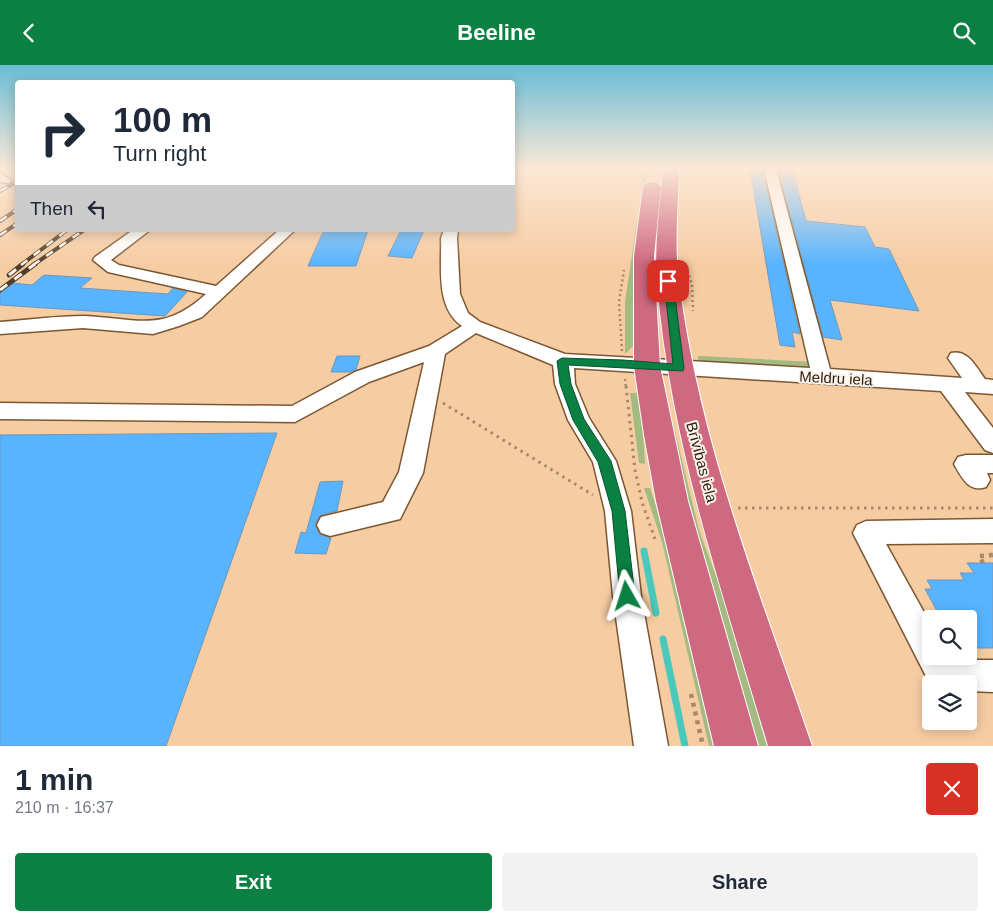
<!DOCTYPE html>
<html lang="en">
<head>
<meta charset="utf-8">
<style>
	:root { --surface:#fff; --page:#f2f2f3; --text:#1f2937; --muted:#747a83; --accent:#0b8043 }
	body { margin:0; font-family:Helvetica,sans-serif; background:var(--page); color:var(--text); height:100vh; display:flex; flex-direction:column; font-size:19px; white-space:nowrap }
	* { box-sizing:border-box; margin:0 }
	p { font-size:16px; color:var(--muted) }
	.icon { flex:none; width:28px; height:28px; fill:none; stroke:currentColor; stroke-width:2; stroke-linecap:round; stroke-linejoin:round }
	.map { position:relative; height:681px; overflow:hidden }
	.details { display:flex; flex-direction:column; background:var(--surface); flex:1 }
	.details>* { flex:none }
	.top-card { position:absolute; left:15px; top:15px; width:500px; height:152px; border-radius:5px; box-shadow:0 2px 12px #0003; background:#fff; color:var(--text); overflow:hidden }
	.tools { position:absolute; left:922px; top:545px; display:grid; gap:10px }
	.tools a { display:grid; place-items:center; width:55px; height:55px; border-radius:5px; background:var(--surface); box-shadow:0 2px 12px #0003; font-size:25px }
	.pin { position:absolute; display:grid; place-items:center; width:42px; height:42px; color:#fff; margin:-21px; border-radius:10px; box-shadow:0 2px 8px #0006 }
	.me { position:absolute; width:55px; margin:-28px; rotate:354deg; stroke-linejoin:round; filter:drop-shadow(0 0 4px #0008) }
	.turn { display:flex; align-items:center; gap:18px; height:105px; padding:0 15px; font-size:22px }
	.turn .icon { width:65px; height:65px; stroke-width:2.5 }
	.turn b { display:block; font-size:35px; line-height:42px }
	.then { display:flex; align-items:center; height:48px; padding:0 15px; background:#0003; gap:10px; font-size:19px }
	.round { display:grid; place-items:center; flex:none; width:52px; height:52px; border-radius:5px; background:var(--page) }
	.summary { display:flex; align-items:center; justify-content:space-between; height:85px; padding:0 15px }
	h1 { font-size:30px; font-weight:600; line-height:38px }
	.button { display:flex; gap:10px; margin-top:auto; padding:10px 15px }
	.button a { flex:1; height:58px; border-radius:5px; background:var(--accent); color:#fff; font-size:20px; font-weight:600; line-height:58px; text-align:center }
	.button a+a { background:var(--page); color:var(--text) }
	header { display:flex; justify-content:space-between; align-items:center; height:65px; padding:0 15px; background:var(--accent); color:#fff; font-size:22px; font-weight:600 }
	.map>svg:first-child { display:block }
	.green { fill:#a3ba80 }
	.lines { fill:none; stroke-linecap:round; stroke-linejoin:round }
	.stream { stroke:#4ac8bc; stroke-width:7 }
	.building { fill:#58b4ff; stroke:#6e97bc }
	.minor-casing { stroke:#7b5732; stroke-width:3 }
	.highway-casing { stroke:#fff; stroke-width:2 }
	.path-far3 { stroke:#a78868; stroke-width:2; stroke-dasharray:2 2.5; stroke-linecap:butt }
	.path-far2 { stroke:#a78868; stroke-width:2.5; stroke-dasharray:2 3; stroke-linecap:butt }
	.path-far1 { stroke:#a78868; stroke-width:3; stroke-dasharray:2.5 4.5; stroke-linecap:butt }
	.path { stroke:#a78868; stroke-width:4.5; stroke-dasharray:4 5; stroke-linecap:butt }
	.minor { fill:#fff; fill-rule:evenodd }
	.highway { fill:#cf6881; fill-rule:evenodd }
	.rail-far1-casing { stroke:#513d28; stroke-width:4 }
	.rail-casing { stroke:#513d28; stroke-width:5 }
	.rail-far1 { stroke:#fcf4ec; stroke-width:2.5; stroke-dasharray:8; stroke-linecap:butt }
	.rail { stroke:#fcf4ec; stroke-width:3; stroke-dasharray:9; stroke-linecap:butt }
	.route { fill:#0b8043; stroke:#07532c }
	.labels { text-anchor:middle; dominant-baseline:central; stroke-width:4; stroke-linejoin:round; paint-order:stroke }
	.street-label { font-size:15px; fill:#2c1d0d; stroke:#fcf4ec }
</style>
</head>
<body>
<header><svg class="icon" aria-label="back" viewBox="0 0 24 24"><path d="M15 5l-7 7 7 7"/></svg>Beeline<svg class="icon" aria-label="search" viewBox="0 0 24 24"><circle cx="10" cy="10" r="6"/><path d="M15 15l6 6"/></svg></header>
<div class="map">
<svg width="993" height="681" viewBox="0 0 993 681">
	<rect width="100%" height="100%" fill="#f6cca3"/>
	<g class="green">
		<polygon points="645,104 648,104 634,220 635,279 625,289 625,237"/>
		<polygon points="698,291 702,291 813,297 811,304 707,298 698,295"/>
		<polygon points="630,328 638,328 642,350 645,399 639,398"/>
		<polygon points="659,329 666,330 699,465 733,557 773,681 749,681"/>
		<polygon points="644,423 650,423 663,462 720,681 709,681 662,477"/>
	</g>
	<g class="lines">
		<g class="stream">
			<polyline points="644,486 656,548"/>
			<polyline points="663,574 685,681"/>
		</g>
	</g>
	<g class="building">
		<polygon points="750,104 762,104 800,269 792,267 795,282 780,280"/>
		<polygon points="778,104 792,104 806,156 865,162 875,182 889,184 919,246 830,235 842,275 823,272"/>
		<polygon points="324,165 368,165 356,201 308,201"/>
		<polygon points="401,165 424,165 412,193 388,191"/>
		<polygon points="44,210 92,213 80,223 168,229 173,223 187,227 165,251 0,240 0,228 12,218 32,220"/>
		<polygon points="337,291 360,291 356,305 350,307 331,307"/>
		<polygon points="277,368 166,681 0,681 0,370"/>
		<polygon points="343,416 337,446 321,450 315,459 319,469 331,473 326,489 295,488 301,467 306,468 320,417"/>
		<polygon points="967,498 993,498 993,583 969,583 969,554 949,554 945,546 937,546 925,524 932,524 927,515 964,515 960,508 974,508"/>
	</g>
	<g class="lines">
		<g class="minor-casing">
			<g id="minor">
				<path d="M764,104H776L830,304L962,313L948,293L951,288C968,284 976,302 985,314L993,315V329L965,327L993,363V388L985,385L941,326L574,303L575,319L589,353L616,396L631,446L641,531L668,681H634L613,531L605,446L593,397L568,355L555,319L553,300L476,268L445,289L423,408L400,454L330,471L321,468L317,460L321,452L383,437L399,407L424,297L369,317L295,357L0,354V338L292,341L355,307L429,281L462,261C435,242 442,202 441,173L444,165H458L457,173L460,229L468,248L480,257L565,289L810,303Z"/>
				<polygon points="0,108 11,115 10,118 0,117"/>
				<path d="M133,165H150L111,195L119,200L216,221L279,165H295L202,252L179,261L153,269L83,263L0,269V257C28,255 56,251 84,251C137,253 162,269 206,229L108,207L93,195L95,192Z"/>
				<path d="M966,390H993V408H987L990,415L986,422C969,428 962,413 954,399L958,392Z"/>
				<polygon points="993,454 993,478 886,479 931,560 931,591 949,591 951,595 993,595 993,627 969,626 969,619 931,619 931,621 853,468 857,460 866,456"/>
			</g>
		</g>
		<g class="highway-casing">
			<g id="highway">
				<path d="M663,104H679C678,141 674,180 679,217C699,378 760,529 812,681H768C723,528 670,377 657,217C654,180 660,141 663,104Z"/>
				<polygon points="652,117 658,118 661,122 654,191 660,301 688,436 758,681 714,681 656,436 644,370 634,301 634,191 643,122 646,118"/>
			</g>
		</g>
		<polyline class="path-far3" points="640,113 642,104"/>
		<g class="path-far2">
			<polyline points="687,206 692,219 693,246"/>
			<polyline points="622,286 619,237 624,205"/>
			<polyline points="625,314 626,323"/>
		</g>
		<g class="path-far1">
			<polyline points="626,321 635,405 642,437 656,477"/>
			<polyline points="443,338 593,430"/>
			<polyline points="738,443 993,443"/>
		</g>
		<g class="path">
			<polyline points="983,498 979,491 993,490"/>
			<polyline points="691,629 703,681"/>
		</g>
		<use href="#minor" class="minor"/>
		<use href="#highway" class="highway"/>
		<g class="rail-far1-casing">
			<g id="rail-far1">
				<polyline points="0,126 18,116"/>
				<polyline points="0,156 18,144"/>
				<polyline points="0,170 18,158"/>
				<polyline points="21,200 67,165"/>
				<polyline points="33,200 84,165"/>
			</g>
		</g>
		<g class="rail-casing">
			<g id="rail">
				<polyline points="9,210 23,199"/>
				<polyline points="0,225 35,199"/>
			</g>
		</g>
		<use href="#rail-far1" class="rail-far1"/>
		<use href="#rail" class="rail"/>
	</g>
	<linearGradient id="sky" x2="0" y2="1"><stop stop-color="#69bcd6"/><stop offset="0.52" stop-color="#fbe8d6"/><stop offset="1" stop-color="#fbe8d6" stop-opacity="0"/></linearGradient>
	<rect width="993" height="199" fill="url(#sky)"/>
	<polygon class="route" points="668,213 673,216 684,303 683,306 568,300 571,319 584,354 611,396 625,446 635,531 633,536 627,538 622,536 620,531 612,446 598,397 573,355 560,319 557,296 562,293 623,295 673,299 664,216"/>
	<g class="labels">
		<g class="street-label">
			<text transform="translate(836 313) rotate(3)">Meldru iela</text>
			<text transform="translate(702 397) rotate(75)">Brīvības iela</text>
		</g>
	</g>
</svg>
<div class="tools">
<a><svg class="icon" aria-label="search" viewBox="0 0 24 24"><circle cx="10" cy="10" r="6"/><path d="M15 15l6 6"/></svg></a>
<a><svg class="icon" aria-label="layers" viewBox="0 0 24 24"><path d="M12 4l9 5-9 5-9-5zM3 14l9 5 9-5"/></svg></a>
</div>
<div class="pin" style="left:668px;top:216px;background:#d93025"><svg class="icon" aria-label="arrive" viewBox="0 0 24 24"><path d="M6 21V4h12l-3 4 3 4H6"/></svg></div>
<svg class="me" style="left:627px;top:531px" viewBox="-20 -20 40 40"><path d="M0-17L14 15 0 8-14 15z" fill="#0b8043" stroke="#fff" stroke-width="4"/></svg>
<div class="top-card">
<div class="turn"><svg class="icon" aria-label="right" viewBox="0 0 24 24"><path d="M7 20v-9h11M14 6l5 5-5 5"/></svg><div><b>100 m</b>Turn right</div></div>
<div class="then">Then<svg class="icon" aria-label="left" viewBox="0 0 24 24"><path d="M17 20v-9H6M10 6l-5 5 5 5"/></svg></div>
</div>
</div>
<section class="details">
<div class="summary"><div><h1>1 min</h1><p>210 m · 16:37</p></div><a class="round" style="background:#d93025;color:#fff"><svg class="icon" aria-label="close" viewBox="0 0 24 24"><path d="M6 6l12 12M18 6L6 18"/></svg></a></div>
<div class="button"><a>Exit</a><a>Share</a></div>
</section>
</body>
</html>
